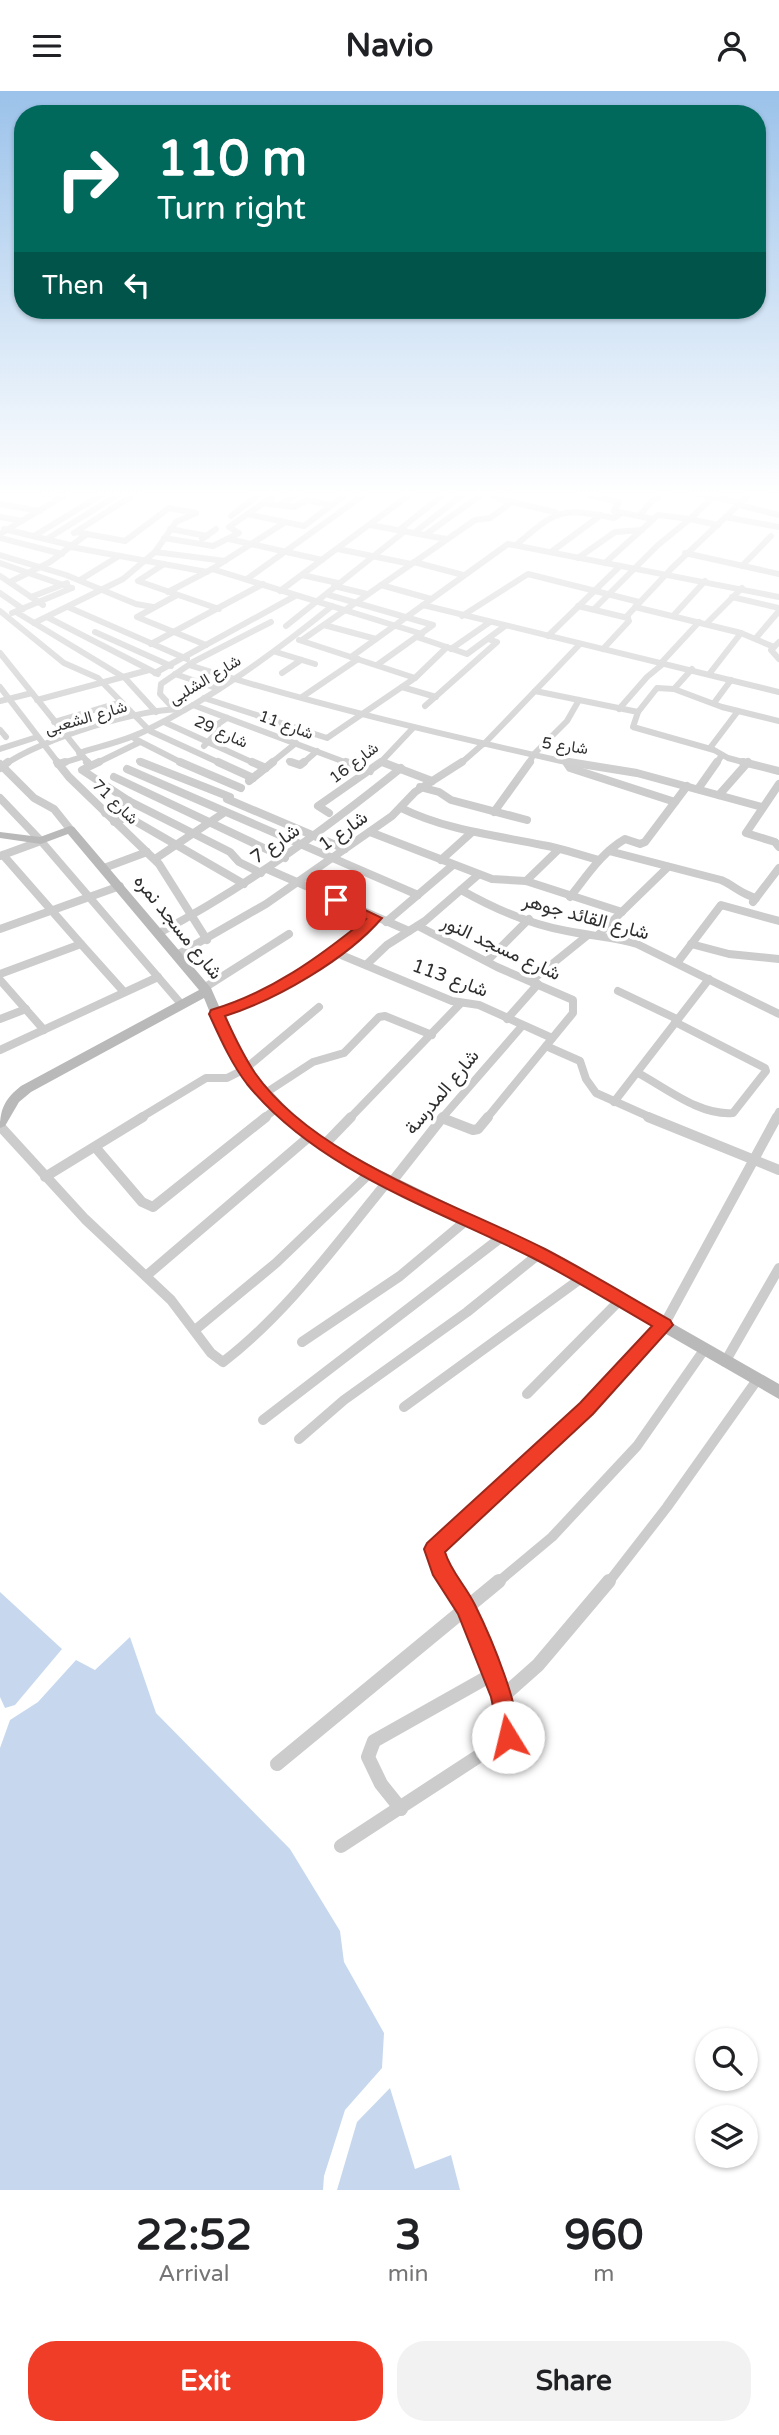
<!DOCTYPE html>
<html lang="en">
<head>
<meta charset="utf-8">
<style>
	:root { --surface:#fff; --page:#f2f2f2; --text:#202124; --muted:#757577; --accent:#ef3d28 }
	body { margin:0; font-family:"Varela Round",Vazirmatn,sans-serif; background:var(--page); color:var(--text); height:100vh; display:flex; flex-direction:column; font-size:26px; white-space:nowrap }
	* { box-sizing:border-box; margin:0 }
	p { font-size:23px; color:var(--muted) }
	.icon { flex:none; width:38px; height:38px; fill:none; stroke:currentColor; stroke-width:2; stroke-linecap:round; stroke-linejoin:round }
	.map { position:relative; height:2099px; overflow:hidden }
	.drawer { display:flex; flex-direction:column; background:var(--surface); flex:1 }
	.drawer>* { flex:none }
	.guide { position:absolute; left:14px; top:14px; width:752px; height:214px; border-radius:28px; box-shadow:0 2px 5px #0004; background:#00695c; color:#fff; overflow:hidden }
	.tools { position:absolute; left:695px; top:1937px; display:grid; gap:14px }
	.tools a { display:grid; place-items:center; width:63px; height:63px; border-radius:50%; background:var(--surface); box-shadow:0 2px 5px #0004; font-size:35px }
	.pin { position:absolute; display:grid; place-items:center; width:60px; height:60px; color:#fff; margin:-30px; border-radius:14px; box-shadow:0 4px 10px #0006 }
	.me { position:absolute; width:77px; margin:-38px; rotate:351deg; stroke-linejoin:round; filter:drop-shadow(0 0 5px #0008) }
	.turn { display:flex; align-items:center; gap:24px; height:147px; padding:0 28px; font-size:32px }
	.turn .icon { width:91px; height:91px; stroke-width:2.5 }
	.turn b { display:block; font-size:49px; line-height:60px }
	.then { display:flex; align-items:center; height:66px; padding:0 28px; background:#0003; gap:14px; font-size:26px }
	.eta { display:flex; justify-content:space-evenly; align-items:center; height:119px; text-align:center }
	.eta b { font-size:42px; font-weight:700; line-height:49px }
	.primary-button { display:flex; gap:14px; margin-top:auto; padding:14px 28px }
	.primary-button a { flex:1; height:80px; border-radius:28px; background:var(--accent); color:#fff; font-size:28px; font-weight:700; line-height:80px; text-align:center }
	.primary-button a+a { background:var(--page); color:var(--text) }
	header { display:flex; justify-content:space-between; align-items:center; height:91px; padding:0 28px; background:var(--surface); font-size:32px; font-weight:700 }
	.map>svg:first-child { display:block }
	.water { fill:#c7d8ee }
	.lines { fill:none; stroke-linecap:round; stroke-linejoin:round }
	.street-far3 { stroke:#ccc; stroke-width:6 }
	.street-far2 { stroke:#ccc; stroke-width:8 }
	.street-far1 { stroke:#ccc; stroke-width:10 }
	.street { stroke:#ccc; stroke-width:14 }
	.secondary { fill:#b9b9b9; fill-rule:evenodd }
	.route { fill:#ef3d28; stroke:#9b281a; stroke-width:2 }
	.labels { text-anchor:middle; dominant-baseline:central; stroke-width:7; stroke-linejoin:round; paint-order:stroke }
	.far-street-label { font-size:16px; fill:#2f2f2f; stroke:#fff }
	.street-label { font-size:19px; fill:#2f2f2f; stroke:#fff }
</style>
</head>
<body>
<header><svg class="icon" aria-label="menu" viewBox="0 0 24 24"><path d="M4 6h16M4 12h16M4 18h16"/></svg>Navio<svg class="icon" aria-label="person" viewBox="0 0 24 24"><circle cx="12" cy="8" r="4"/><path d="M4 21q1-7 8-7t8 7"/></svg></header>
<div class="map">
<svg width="779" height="2099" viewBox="0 0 779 2099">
	<rect width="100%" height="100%" fill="#fff"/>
	<g class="water">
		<polygon points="0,1501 62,1558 15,1614 5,1617 0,1606"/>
		<polygon points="130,1546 156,1622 290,1758 340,1840 344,1871 384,1942 382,1977 345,2019 324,2085 323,2099 0,2099 0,1657 10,1629 38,1611 76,1569 95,1579"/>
		<polygon points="390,1997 415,2078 451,2064 460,2099 337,2099 357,2031"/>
	</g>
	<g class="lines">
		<g class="street-far3">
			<polyline points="38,401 51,404"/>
			<polyline points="576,401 619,411 614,420 653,428"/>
			<polyline points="689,401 741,412"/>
			<polyline points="263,412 294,416 307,409 331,414"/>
			<polyline points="0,413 40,420"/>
			<polyline points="280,414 300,401"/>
			<polyline points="739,414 779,424"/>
			<polyline points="247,423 304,435 349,401"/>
			<polyline points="231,425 262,401"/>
			<polyline points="639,425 652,410 666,401"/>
			<polyline points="0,426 22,430"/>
			<polyline points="725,426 779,436"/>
			<polyline points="370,434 446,448"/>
			<polyline points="4,438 74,455"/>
			<polyline points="170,438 207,445"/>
			<polyline points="399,439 447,401"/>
			<polyline points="76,441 125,450 169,417 196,422"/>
			<polyline points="74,442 138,401"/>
			<polyline points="414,442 466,401"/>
			<polyline points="0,443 70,401"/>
			<polyline points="425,444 485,401 503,409 555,421"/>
			<polyline points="34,445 106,401"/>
			<polyline points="0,447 62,463"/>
			<polyline points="164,447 213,455 239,442 229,436 279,401"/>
			<polyline points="47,448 122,401"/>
			<polyline points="202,448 216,438"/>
			<polyline points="229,448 322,469"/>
			<path d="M516,454C557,419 560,416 614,427L622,422"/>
			<polyline points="71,456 207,481"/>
			<polyline points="338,458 411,473"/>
			<polyline points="155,461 225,470"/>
			<polyline points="551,461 601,424"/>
			<polyline points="685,462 779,483"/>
			<polyline points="0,464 66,484 136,513 153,516"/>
			<polyline points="578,467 615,441 642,439"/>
			<polyline points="414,471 463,484"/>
			<polyline points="0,472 72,497"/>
			<polyline points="605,472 658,424 690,428 713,406"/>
			<polyline points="164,473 138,490 219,518"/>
			<polyline points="742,475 771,445"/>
			<polyline points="212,478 422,543"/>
			<polyline points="302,484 338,492"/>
			<polyline points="0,485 43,514"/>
			<polyline points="247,488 368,401"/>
			<polyline points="80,489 119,465"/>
			<polyline points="10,491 50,471 87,443"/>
			<polyline points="381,494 431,508"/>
			<polyline points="334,495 367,503"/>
			<polyline points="280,500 413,401"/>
			<polyline points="168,501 212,478 284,432"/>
			<polyline points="0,502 23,518"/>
			<polyline points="177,504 137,526 206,554"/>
			<polyline points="329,504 433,534 377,574"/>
			<polyline points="31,506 67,492"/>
			<polyline points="732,506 779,517"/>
			<polyline points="423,514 779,601"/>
			<polyline points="578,515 628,527"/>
			<polyline points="68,516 187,568"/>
			<polyline points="635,516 741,542"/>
			<polyline points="594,518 658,454 690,428 718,434"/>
			<polyline points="0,520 64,572 98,587 150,640 222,673"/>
			<polyline points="16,521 125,587 156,621"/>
			<polyline points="12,522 72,497"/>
			<polyline points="462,525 528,483 639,511"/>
			<polyline points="673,525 705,490"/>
			<polyline points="47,526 158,583"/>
			<polyline points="34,532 123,488 155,461 176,431 196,422"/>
			<polyline points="706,533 742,497"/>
			<polyline points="324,534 376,548"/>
			<polyline points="286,535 405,440"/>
			<polyline points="95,541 171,575"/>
			<polyline points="548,545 620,475"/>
			<polyline points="417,546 467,563 505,535"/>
			<polyline points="756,547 779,520"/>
			<polyline points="299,549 415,587"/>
			<polyline points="302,549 475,429 490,427 512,411"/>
			<polyline points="779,551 771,559 779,568"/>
			<polyline points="151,553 263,493"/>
			<polyline points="451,558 490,531"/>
			<polyline points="603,558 629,530 627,525 672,477 752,401"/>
			<polyline points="276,561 315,573"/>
			<polyline points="0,562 89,673"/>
			<polyline points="351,566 508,453 779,506"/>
			<polyline points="662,571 699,531"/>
			<path d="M189,574C312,613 436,642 561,670L584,673"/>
			<polyline points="155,582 295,505"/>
			<polyline points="282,582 301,569"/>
			<polyline points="710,582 741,542 774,556"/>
			<polyline points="175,583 219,598"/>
			<polyline points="0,596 59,673"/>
			<polyline points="402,596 436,606"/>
			<polyline points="674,598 722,616 779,630"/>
			<polyline points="535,600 580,553"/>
			<polyline points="302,606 358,568"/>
			<polyline points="204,607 327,647 415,587 447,556"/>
			<polyline points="37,609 149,579"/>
			<polyline points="0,610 32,602"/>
			<polyline points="714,612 731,589"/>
			<polyline points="193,614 350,673"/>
			<polyline points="425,615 497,551 488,548"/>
			<polyline points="173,617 160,603 161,593 193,571 271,531"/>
			<polyline points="619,618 647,586 664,572"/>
			<polyline points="638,621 657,597 674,598 692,578"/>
			<polyline points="54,631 121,611"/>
			<polyline points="164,631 256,673"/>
			<polyline points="0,639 6,646"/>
			<polyline points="135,648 184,673"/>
			<polyline points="484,653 535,600 638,621 633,636 714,659 728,667 750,673"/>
			<polyline points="204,655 218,640 218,633 227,627"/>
			<polyline points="710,657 738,620"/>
			<polyline points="0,658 37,646"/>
			<path d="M79,662C101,655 125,650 145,640C213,607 274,562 332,515"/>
			<polyline points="139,670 146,673"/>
			<polyline points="289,670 296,673"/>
			<polyline points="382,671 386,673"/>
			<path d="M6,673C37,650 147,614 184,619"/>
			<polyline points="59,673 82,666"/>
			<polyline points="95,673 140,651"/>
			<polyline points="270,673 296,652"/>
			<polyline points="302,673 317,660"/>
			<polyline points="379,673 413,637"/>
			<polyline points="460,673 483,653"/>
			<polyline points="529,673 533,664 567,630 579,609"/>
			<polyline points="716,673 722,664"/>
		</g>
		<g class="street-far2">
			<polyline points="57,671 69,686 159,773 207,849"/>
			<polyline points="87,671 89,673"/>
			<polyline points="99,671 82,679 129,710 230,761 239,771 261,782"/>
			<polyline points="141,671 230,706"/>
			<polyline points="180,671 241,697"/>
			<polyline points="218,671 253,687"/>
			<polyline points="252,671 266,677"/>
			<polyline points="291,671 300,674 304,671"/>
			<polyline points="346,671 370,680"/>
			<polyline points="382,671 432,690"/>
			<polyline points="566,671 570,677 675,711"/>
			<polyline points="569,671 637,682 762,716"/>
			<polyline points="743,671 779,680"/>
			<polyline points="0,673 34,707 54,718 70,738"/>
			<polyline points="58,673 65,671"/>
			<polyline points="0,677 8,671"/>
			<polyline points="127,678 418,804"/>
			<polyline points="114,686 285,767"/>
			<polyline points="249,690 273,671"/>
			<polyline points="779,693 746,742 775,751 779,756"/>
			<polyline points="420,696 439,701 451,709 527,729"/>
			<polyline points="698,698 717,671"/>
			<polyline points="719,704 748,671"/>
			<polyline points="0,707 41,750 182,914"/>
			<polyline points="227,708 345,758"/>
			<path d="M401,717C446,739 493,744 542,754C561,757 580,764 599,769"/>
			<polyline points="494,721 530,671"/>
			<polyline points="105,722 129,710"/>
			<polyline points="329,722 318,715 381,671"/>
			<polyline points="114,731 128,726 244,793"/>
			<polyline points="370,741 492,788 526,790 622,821"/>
			<path d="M609,760L721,789C735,795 739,802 756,807"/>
			<polyline points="3,764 81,853"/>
			<polyline points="0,765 41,750"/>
			<polyline points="155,768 225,721"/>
			<polyline points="441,769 471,742"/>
			<polyline points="104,777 147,761"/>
			<polyline points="267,778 409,840"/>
			<polyline points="526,790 558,759"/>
			<path d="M461,799C493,817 531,834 567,840C591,845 614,846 637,853L779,923"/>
			<path d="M570,806C587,785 601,762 625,748L640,753L645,751L687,695"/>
			<polyline points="753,811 779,777"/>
			<polyline points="386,831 453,774"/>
			<polyline points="418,835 497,876 573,909 573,922 487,1027"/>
			<polyline points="0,838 120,795"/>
			<path d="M159,842C246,796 324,739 401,677"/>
			<polyline points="598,844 668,776"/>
			<polyline points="691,853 729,863 779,868"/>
			<polyline points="334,861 452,910 479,914 552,947"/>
			<polyline points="177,864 266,813 392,725 415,701 462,671"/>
			<polyline points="487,870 529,828"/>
			<polyline points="677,872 721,814 779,830"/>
			<polyline points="366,874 387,854 425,830 478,784"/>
			<polyline points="0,883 81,853 124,901"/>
			<polyline points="0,889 44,939"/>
			<polyline points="531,890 588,844"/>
			<polyline points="204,897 289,843"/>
			<polyline points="618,900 677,928"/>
			<path d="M217,923C277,902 326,867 375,827"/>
			<polyline points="0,928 26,918"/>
			<polyline points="507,928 538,893"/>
			<polyline points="546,955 580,970 586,988 596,1002 652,1027"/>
			<polyline points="0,959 158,886"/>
			<path d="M638,982C666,997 700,1025 733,1022L766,980L765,977L675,931"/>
			<polyline points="264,1003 313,971 344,962 379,926 385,925 432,944"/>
			<polyline points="614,1011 709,888"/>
			<polyline points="140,1027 206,987 227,987 245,978 319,916"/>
			<polyline points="264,1027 277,1017"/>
			<polyline points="350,1027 461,912"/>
			<polyline points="442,1027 522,935"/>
			<polyline points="776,1027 779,1021"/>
		</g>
		<g class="street-far1">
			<polyline points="648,1026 779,1079"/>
			<polyline points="442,1027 473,1039 478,1038 488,1026"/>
			<path d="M0,1035L85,1128L171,1209L211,1262L223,1271C288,1221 336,1153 388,1090"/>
			<polyline points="324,1054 351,1026"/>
			<polyline points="96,1057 142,1111 153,1116 266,1026"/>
			<polyline points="45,1086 143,1026"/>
			<polyline points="391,1092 443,1026"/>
			<polyline points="146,1185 310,1045"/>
			<polyline points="195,1239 276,1172 371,1081"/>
			<polyline points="302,1251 400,1185 468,1128"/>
			<polyline points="725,1271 779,1177"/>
			<polyline points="527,1303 621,1208"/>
			<polyline points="404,1316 583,1186"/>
			<polyline points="263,1329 503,1145"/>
			<polyline points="299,1348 344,1309 467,1221 539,1163"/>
			<polyline points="449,1492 440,1478 434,1458 572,1332 617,1288 664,1234 777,1026"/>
			<polyline points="497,1492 552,1446 637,1355 704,1259"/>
			<polyline points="608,1492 667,1416 757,1289"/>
		</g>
		<g class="street">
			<polyline points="448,1490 467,1518 502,1606 538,1574 609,1490"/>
			<polyline points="277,1673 499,1490"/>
			<polyline points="401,1718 381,1693 368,1666 374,1650 493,1583"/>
			<polyline points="341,1755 508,1646 502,1606"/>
		</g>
		<path class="secondary" d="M70,735L74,736L211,897L237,956L256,984L297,1027L329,1051L376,1077L544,1159L779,1293V1308L534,1167L366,1085L319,1057L287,1033L246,990L224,956L204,907L31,1001L19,1011L5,1035L0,1037C0,1017 6,1007 21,995L199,899L68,743L41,753L0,747V741L40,746Z"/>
	</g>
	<linearGradient id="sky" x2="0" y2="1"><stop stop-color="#9bc2ea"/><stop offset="0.58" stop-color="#fff"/><stop offset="1" stop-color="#fff" stop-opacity="0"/></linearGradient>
	<rect width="779" height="695" fill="url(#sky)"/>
	<path class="route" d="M336,805L382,827C347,868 276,909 225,925C234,945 243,964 255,982C314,1067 455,1112 545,1158C587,1180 628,1205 670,1229L673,1234L593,1323L445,1461C451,1481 466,1495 475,1514C488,1540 527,1628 516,1654L508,1657L501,1654L491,1606L458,1523L433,1484L424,1458L427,1452L580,1312L652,1235C612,1212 572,1187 531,1166C434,1117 318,1080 247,993C231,972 220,947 209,923L211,919C271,901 318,867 366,828L331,812V806Z"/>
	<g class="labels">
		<g class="far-street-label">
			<text transform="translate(205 589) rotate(-31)">شارع الشلبى</text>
			<text transform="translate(86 627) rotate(-16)">شارع الشعبى</text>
			<text transform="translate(286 634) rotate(20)">شارع 11</text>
			<text transform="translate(221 641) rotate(24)">شارع 29</text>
			<text transform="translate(565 655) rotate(8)">شارع 5</text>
			<text transform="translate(354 672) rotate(-37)">شارع 16</text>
			<text transform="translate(115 711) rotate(44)">شارع 71</text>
		</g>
		<g class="street-label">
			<text transform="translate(343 740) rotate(-35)">شارع 1</text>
			<text transform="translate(275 753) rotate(-35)">شارع 7</text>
			<text transform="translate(586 826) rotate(15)">شارع القائد جوهر</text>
			<text transform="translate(178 836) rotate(51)">شارع مسجد نمره</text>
			<text transform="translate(501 857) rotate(25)">شارع مسجد النور</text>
			<text transform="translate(450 887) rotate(20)">شارع 113</text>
			<text transform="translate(442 1001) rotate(-50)">شارع المدرسة</text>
		</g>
	</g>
</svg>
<div class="tools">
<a><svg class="icon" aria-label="search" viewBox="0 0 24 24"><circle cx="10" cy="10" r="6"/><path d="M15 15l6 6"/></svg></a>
<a><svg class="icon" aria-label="layers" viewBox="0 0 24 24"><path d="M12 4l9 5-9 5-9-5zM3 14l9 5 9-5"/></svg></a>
</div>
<div class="pin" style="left:336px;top:809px;background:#d93025"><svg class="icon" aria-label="arrive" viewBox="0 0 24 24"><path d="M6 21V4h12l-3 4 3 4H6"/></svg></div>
<svg class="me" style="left:508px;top:1646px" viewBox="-20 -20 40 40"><circle r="19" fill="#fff"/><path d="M0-13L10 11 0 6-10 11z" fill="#ef3d28"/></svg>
<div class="guide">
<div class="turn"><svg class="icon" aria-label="right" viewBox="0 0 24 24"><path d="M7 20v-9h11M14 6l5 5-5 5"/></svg><div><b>110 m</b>Turn right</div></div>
<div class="then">Then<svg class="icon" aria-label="left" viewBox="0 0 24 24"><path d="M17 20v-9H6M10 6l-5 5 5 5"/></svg></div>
</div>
</div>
<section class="drawer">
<div class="eta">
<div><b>22:52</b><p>Arrival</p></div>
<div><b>3</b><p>min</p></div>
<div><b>960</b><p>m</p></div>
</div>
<div class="primary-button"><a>Exit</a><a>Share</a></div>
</section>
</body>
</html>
